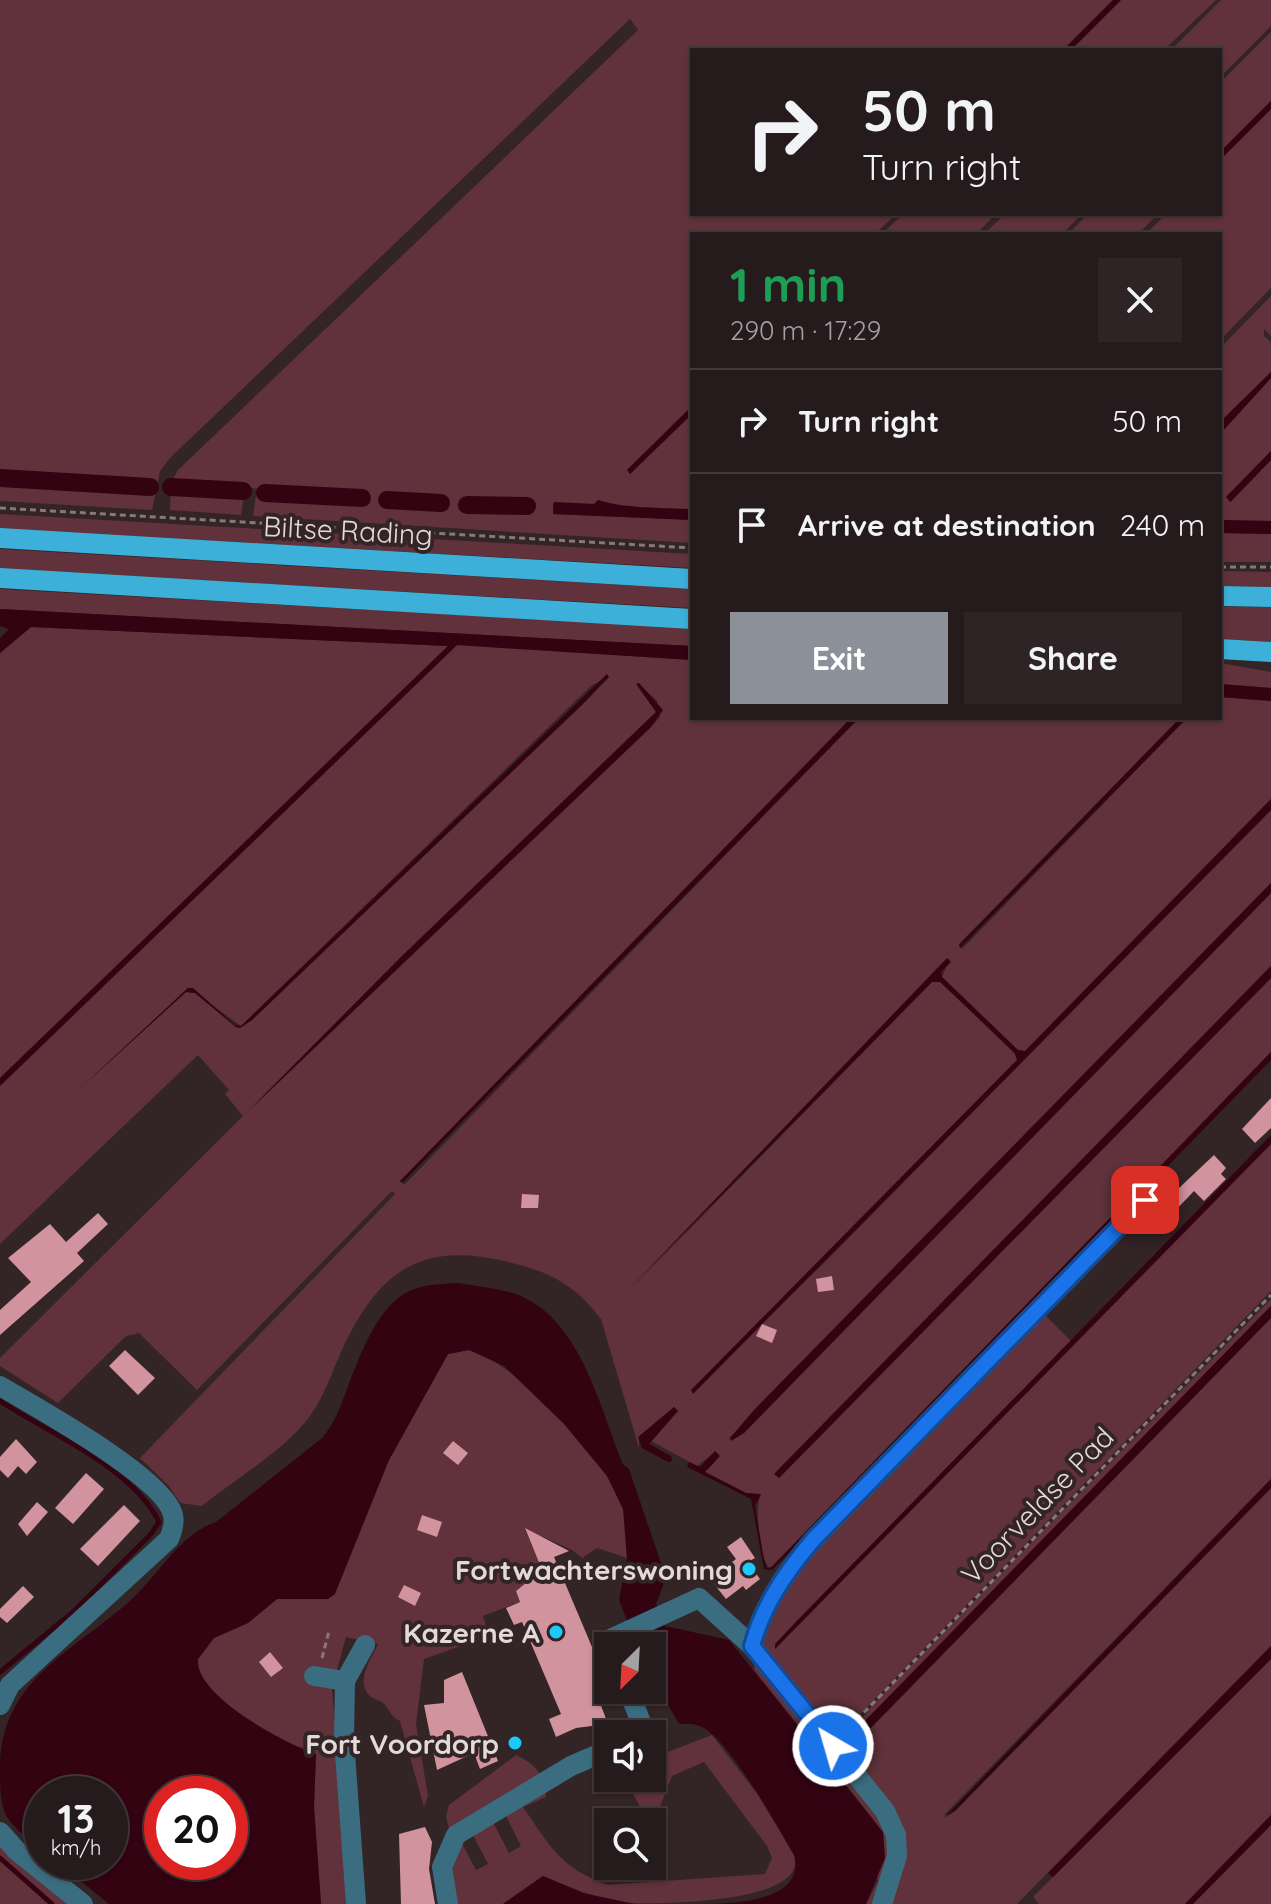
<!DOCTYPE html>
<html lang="en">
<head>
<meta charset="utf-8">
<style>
	:root { --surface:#261b1c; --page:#2e2425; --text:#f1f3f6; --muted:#a4a1a3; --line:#42393b; --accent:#8c9099 }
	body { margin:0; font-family:Quicksand,sans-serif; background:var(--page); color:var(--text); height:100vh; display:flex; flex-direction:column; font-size:30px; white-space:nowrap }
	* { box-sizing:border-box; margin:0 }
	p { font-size:26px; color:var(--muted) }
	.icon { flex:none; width:44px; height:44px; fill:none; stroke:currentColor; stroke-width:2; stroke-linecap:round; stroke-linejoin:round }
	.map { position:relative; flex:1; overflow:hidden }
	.side { position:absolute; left:690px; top:232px; width:532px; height:488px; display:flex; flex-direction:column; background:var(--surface); border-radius:0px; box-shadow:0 2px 6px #0004,0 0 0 2px var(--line) }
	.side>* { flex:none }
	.top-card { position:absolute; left:690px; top:48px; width:532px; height:168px; border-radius:0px; box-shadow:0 2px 6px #0004,0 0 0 2px var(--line); background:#261b1c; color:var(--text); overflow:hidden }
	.needle { width:52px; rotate:204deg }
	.fabs { position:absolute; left:594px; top:1632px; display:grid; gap:16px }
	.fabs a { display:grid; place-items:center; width:72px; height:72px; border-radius:0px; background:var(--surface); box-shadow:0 2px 6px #0004,0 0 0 2px var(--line); font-size:40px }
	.speed { position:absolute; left:24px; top:1776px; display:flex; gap:16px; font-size:40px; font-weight:700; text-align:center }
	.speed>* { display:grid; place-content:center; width:104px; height:104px; border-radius:50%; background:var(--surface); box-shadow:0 2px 6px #0004,0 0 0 2px var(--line); line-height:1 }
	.speed small { font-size:20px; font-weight:400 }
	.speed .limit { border:12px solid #d22; background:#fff; color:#111 }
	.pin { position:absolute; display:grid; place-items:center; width:68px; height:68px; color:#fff; margin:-34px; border-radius:16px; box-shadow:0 4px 12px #0006 }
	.me { position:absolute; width:88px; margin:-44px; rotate:322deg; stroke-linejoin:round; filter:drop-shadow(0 0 6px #0008) }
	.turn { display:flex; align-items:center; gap:28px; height:168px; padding:0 40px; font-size:36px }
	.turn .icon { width:104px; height:104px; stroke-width:2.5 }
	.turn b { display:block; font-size:56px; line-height:68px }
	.round { display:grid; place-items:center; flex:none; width:84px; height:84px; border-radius:0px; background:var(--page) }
	.summary { display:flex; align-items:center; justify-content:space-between; height:136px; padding:0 40px }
	h1 { font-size:48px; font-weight:800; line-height:60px; color:#1e9e55 }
	.button { display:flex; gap:16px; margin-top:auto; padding:16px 40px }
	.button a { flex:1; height:92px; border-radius:0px; background:var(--accent); color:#fff; font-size:32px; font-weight:800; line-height:92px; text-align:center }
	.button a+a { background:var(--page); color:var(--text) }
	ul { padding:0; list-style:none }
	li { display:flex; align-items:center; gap:24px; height:104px; padding:0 40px; border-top:2px solid var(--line) }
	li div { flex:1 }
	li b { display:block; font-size:30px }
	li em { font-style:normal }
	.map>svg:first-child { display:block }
	.green { fill:#61323b; fill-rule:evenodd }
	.water { fill:#330312; fill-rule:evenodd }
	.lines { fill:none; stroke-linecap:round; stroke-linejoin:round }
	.stream { stroke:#330312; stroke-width:5 }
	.canal { stroke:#330312; stroke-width:18 }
	.building { fill:#d1939d }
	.path { stroke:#86797b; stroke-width:3; stroke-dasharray:6 4; stroke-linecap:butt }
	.minor { stroke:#3b6d80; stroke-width:20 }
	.major { stroke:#3cb0d8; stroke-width:20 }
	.route-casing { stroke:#114b97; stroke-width:20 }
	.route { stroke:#1a73e8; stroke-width:14 }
	.poi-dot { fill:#1cc9fc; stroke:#332426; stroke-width:3 }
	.labels { text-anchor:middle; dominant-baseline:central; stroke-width:8; stroke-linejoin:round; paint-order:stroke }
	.street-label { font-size:28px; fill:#e4d9da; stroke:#332426 }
	.poi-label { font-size:28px; font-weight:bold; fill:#e4d9da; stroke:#332426; text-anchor:end }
</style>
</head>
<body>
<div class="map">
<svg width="1271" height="1904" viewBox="0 0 1271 1904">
	<rect width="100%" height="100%" fill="#332426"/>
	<g class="green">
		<polygon points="0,0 1113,0 1063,50 692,50 692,214 896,214 875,234 692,234 692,406 627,470 630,474 692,414 692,504 688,509 613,506 599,500 594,504 553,503 553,514 692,520 692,543 253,516 257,489 245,487 241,515 170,510 171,484 177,471 638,30 630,19 171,457 160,471 152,510 0,501"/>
		<polygon points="1121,0 1216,0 1164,50 1071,50"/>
		<polygon points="1221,0 1271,0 1271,26 1220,77 1220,50 1171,50"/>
		<polygon points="1271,32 1271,101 1220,152 1220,83"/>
		<polygon points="1271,109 1271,288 1220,340 1220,234 1146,234 1166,214 1220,214 1220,160"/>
		<polygon points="903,214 996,214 976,234 882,234"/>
		<polygon points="1005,214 1082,214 1062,234 984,234"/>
		<polygon points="1088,214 1158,214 1138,234 1068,234"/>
		<polygon points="1271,296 1271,336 1264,329 1264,336 1271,342 1271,372 1220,422 1220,348"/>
		<polygon points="1271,378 1271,451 1226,497 1231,502 1271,460 1271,521 1220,520 1220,434"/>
		<polygon points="0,514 692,554 692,568 0,529"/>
		<polygon points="1220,533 1271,534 1271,562 1220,562"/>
		<polygon points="0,549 692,589 692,608 0,569"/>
		<polygon points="1220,571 1271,572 1271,587 1220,586"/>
		<polygon points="0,589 692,628 692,646 0,609"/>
		<polygon points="1220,607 1271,607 1271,642 1220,639"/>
		<polygon points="31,627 448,646 0,1078 0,653"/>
		<path d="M457,645L692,660V718H851L401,1181L404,1185L859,718H1180L959,944L962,949L1187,718H1220V697L1271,701V799L1026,1051L1018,1050L942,977L950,958L630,1290L932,982L940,981L1017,1056V1060L691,1391L825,1262L1271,810V883L730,1438L744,1433L1271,893V966L775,1474L779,1478L1271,978V1052L770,1568C760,1561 754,1506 761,1495L746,1493L705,1472L714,1463L715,1452L697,1466L651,1441L678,1411L674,1407L639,1437V1448L601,1319C575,1284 546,1270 504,1261C418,1241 377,1274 342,1350C332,1372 324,1397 310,1416C283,1452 236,1478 202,1506L180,1503L169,1486L140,1458L395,1194L392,1191L197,1390L139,1333L126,1336L58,1403L0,1366V1358L243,1116L225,1094L229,1090L198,1055L0,1244V1086ZM609,677L252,1020L240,1028L236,1027L195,993L186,992L98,1072L188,988L241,1026L592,685ZM637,682L657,701L660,717L650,728L255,1105L402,956L656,712V708Z"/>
		<polygon points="1220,663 1271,672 1271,688 1220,684"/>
		<polygon points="1271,1144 1271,1291 840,1735 844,1740 877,1700 1271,1299 1271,1306 854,1732 860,1739 1271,1318 1271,1479 943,1816 955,1811 1271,1488 1271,1646 1017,1904 866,1904 878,1881 873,1819 754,1670 759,1640 791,1576 1042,1312 1071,1341 792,1626 775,1649"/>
		<path d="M469,1350C512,1359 613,1465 623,1509C627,1524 626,1542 627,1558L597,1548L582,1558L572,1550L525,1529L542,1570L516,1591L520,1602L483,1616L489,1636L424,1659L416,1724L428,1796L424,1807L400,1721C390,1717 391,1710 383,1703C380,1700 375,1700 371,1697C354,1683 371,1659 378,1644L346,1637L332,1689L351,1904H321L314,1807L316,1754C286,1744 194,1696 198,1659L214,1638L248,1623L277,1599H328L389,1460L448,1354Z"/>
		<polygon points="1271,1659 1271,1815 1185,1904 1039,1904 1033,1897"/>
		<path d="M712,1735L758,1795L794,1855C810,1904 659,1904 625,1903C596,1899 570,1887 543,1876L503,1904H454L448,1873L455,1849L446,1817L449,1805L516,1755C538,1765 542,1774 546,1797L523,1807C550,1846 560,1868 608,1885L765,1874L772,1858L767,1846L704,1762L672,1776L658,1812L649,1814L641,1809L625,1778H652V1758ZM506,1816L521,1846L509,1853L493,1822ZM472,1833L488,1864L476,1870L460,1840Z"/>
		<polygon points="1271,1825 1271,1904 1193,1904"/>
		<polygon points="0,1845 69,1904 0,1904"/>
	</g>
	<g class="water">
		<polygon points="1113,0 1121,0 1071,50 1063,50"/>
		<polygon points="1271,101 1271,109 1220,160 1220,152"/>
		<polygon points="1271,372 1271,378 1220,434 1220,422"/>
		<polygon points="692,406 692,414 630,474 627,470"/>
		<polygon points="1271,451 1271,460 1230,502 1226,497"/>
		<path d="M598,500C624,508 656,508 688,509L692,504V520L553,514L554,502L594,504Z"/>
		<polygon points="1220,520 1271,521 1271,534 1220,533"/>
		<polygon points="0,609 692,646 692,660 457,645 0,1086 0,1078 448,646 31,627 0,653 0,638 9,629 0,626"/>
		<polygon points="607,674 609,677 583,704 252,1020 240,1028 236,1027 195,993 186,992 73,1095 188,988 193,988 235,1025 241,1026"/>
		<polygon points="639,683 663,710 650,728 243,1116 402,956 656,712 636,684"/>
		<polygon points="1220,684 1271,688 1271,701 1220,697"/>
		<polygon points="851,718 859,718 402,1183 400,1181"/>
		<polygon points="1180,718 1187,718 960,948 959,945"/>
		<polygon points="1271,799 1271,810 693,1394 691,1390 1017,1060 1014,1052 940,982 932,982 628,1290 947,958 951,962 941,972 942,977 1018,1050 1025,1051"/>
		<polygon points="1271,883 1271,893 744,1433 731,1441 730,1438 754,1410"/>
		<polygon points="1271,966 1271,978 779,1478 774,1474"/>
		<polygon points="1271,1052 1271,1060 833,1510 772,1570 764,1569 751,1499 687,1467 689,1462 700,1467 715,1451 720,1456 705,1472 746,1493 761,1494 755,1506 764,1560 767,1568 772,1567"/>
		<polygon points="1271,1135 1271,1144 775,1649 775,1644 792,1626"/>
		<path d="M458,1283C476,1286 495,1288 513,1293C580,1315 599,1406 623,1464L629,1469L666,1578L656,1604L665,1626L729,1640L883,1832L885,1858L866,1904H710C738,1903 806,1900 794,1855C778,1826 730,1743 704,1728C696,1723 688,1724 679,1724L652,1678V1646H637L619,1600L627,1558L623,1509L607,1476L564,1424L504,1366L469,1350L448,1354L389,1460L335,1594L328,1599H277L248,1623L214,1638L198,1659C194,1696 286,1744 316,1754L314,1807L321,1904H109L57,1862H110V1794H42V1850C4,1819 0,1818 0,1769C0,1679 74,1652 132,1599C160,1573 180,1534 216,1522L322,1438C335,1423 340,1407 347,1389C359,1358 377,1306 409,1291C424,1284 442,1284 458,1283ZM162,1794H230V1862H162Z"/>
		<polygon points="1271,1306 1271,1318 860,1739 855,1738 854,1732 861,1725"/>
		<polygon points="674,1407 678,1411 649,1444 671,1456 672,1461 668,1462 642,1448 638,1437"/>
		<polygon points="1271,1479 1271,1488 955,1811 944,1818"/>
		<polygon points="1271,1646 1271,1659 1053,1877 1048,1873"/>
		<polygon points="1271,1815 1271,1825 1193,1904 1185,1904"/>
		<polygon points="543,1876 583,1893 635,1904 503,1904"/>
	</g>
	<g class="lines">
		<g class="stream">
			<path d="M0,1401C49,1433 133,1468 159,1522L151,1534L73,1612L0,1672"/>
			<polyline points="0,1858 52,1904"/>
		</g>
		<g class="canal">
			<polyline points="0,478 150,487"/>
			<polyline points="171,487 243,491"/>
			<polyline points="265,493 362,498"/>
			<polyline points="387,500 441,503"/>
			<polyline points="467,505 527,506"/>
		</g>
	</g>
	<g class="building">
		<polygon points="1271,1098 1271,1128 1255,1143 1242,1129"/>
		<polygon points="1214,1155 1226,1168 1221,1174 1226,1179 1204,1201 1194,1191 1171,1215 1158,1200 1171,1187 1178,1189"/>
		<polygon points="522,1194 539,1195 538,1208 521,1208"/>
		<polygon points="98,1213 108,1224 77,1253 84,1261 0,1335 0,1310 31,1282 8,1258 50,1224 66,1242"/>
		<polygon points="832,1276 834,1290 818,1292 816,1279"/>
		<polygon points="762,1324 777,1330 772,1343 756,1336"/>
		<polygon points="125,1350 155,1378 138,1395 109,1366"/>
		<polygon points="16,1439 37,1462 26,1474 18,1466 8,1478 0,1470 0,1457"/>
		<polygon points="453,1441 468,1453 458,1465 443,1453"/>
		<polygon points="86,1473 104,1489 73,1524 55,1508"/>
		<polygon points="37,1502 48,1512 27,1536 18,1524"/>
		<polygon points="124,1505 140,1521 98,1566 80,1549"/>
		<polygon points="422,1515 442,1522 437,1537 417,1530"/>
		<polygon points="525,1528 569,1551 554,1557 614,1699 600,1703 608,1724 576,1728 556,1737 549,1719 561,1714 522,1622 514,1625 506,1608 520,1602 516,1591 542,1570"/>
		<polygon points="741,1537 755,1558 748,1562 760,1579 746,1590 743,1586 726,1599 710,1579 736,1559 727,1547"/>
		<polygon points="404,1585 421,1593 415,1606 398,1597"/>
		<polygon points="23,1586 34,1597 7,1623 0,1617 0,1609"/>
		<polygon points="270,1652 283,1668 271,1677 259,1662"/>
		<polygon points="462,1672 498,1761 480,1769 474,1753 437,1770 424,1705 444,1703 444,1680"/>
		<polygon points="425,1827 432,1842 429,1869 435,1904 401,1904 399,1834"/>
	</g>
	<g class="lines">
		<g class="path">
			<polyline points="0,508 692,548"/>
			<polyline points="1220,567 1271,567"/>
			<polyline points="322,1658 329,1631"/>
			<polyline points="843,1734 1271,1295"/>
		</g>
		<g class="minor">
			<path d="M0,1386C35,1407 165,1478 173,1515C175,1524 172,1532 169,1539L10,1685L0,1705"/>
			<polyline points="610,1646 608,1640 699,1598 752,1646 885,1811 896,1835 897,1856 882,1904"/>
			<path d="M752,1646C763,1605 786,1572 813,1540L1145,1200"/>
			<polyline points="314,1676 345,1681"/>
			<polyline points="628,1690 645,1732 641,1734"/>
			<polyline points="0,1832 17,1851 83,1904"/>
			<polyline points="356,1904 344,1740 345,1681 365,1645"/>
			<polyline points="448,1904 442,1867 456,1835 571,1766 608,1750"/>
		</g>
		<g class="major">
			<polyline points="0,538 692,579"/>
			<polyline points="0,578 692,619"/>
			<polyline points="1220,596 1271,597"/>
			<polyline points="1220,649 1271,652"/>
		</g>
	</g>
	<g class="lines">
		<g class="route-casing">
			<path id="route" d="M833,1746L752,1646C763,1605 786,1572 813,1540L1145,1200"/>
		</g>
		<use href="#route" class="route"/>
	</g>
	<g class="poi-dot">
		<circle cx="749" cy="1569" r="8"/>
		<circle cx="556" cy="1632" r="8"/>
		<circle cx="515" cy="1743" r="8"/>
	</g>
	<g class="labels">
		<g class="street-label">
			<text transform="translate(348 530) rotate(3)">Biltse Rading</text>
			<text transform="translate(1037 1505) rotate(-46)">Voorveldse Pad</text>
		</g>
		<g class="poi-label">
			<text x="733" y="1569">Fortwachterswoning</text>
			<text x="540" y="1632">Kazerne A</text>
			<text x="499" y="1743">Fort Voordorp</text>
		</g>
	</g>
</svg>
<div class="fabs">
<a><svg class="needle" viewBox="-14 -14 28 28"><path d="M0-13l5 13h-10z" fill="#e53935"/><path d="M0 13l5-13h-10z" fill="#a4a1a3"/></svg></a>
<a><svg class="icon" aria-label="sound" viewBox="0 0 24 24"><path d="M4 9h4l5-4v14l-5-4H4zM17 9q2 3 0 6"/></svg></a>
<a><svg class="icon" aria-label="search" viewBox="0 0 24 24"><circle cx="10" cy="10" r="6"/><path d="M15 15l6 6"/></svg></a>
</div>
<div class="speed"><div>13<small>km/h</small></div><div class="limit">20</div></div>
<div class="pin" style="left:1145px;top:1200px;background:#d93025"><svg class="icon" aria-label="arrive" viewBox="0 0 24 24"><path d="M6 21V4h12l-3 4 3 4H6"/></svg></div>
<svg class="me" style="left:833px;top:1746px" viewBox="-20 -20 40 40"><circle r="17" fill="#1a73e8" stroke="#fff" stroke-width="3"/><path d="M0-11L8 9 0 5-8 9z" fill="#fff"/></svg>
<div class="top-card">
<div class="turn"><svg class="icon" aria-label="right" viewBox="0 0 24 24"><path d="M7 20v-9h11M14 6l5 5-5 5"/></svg><div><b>50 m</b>Turn right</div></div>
</div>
<section class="side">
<div class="summary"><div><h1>1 min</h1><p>290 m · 17:29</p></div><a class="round"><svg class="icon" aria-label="close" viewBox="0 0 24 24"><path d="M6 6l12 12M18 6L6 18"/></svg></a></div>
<ul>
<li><svg class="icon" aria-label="right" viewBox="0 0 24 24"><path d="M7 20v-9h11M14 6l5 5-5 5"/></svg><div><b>Turn right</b></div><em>50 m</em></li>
<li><svg class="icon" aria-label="arrive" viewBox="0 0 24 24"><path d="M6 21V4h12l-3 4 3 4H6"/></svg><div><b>Arrive at destination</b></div><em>240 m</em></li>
</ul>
<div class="button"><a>Exit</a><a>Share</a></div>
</section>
</div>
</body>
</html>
